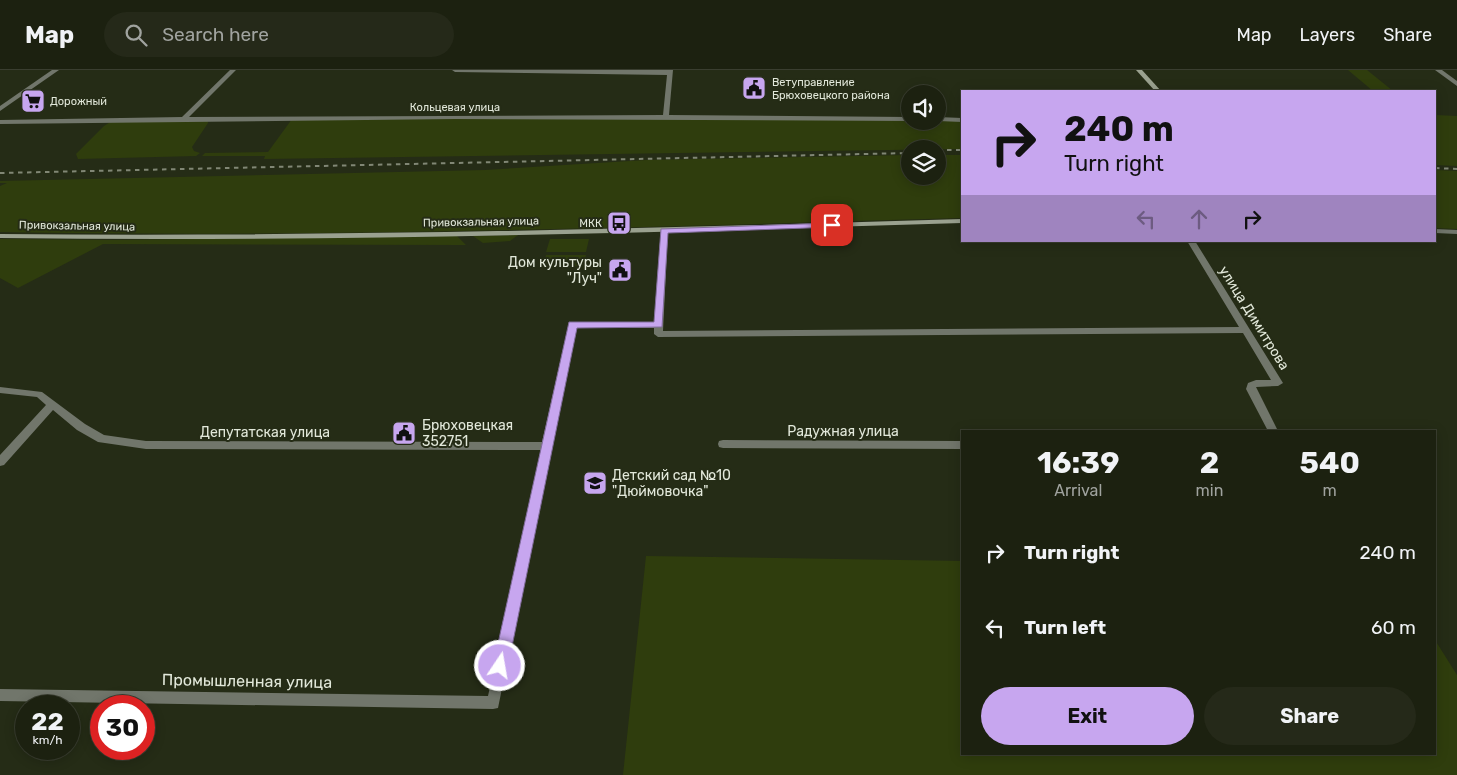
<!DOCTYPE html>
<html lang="en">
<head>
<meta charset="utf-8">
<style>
	:root { --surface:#1c2110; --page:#252919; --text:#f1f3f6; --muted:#a0a39f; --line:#3a3e30; --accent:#c7a6ef }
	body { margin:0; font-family:Rubik,sans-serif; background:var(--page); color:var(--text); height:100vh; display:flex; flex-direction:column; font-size:19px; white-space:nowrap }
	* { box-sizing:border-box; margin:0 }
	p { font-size:16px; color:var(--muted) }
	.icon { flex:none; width:28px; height:28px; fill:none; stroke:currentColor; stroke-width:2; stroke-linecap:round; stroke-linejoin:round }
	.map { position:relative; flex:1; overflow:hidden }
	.sheet { position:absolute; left:961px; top:360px; width:475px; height:325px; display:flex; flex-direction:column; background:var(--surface); border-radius:0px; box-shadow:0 2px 12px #0003,0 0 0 1px var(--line) }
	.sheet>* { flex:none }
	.hud { position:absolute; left:961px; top:20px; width:475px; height:152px; border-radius:0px; box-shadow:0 2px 12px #0003,0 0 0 1px var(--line); background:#c7a6ef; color:#111; overflow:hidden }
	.controls { position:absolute; left:901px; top:15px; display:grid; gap:10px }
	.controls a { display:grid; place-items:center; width:45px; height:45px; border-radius:50%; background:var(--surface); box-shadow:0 2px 12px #0003,0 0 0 1px var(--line); font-size:25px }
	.speed { position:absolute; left:15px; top:625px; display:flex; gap:10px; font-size:25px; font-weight:700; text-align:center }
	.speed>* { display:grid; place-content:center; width:65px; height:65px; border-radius:50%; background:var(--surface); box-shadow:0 2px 12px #0003,0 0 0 1px var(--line); line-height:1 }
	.speed small { font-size:12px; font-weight:400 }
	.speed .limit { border:8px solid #d22; background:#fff; color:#111 }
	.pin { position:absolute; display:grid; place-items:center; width:42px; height:42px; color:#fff; margin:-21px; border-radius:10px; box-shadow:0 2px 8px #0006 }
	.me { position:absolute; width:55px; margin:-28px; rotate:12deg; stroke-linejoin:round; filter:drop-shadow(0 0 4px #0008) }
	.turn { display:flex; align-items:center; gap:18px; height:105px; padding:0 20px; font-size:22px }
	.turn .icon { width:65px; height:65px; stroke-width:2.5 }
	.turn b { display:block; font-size:35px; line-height:42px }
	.lanes { display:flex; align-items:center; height:48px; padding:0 20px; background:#0003; justify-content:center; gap:25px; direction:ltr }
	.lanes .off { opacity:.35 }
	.eta { display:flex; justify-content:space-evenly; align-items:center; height:85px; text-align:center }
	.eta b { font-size:30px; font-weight:700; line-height:35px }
	.primary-button { display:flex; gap:10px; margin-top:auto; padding:10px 20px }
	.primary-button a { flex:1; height:58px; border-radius:30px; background:var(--accent); color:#111; font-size:20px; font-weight:700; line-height:58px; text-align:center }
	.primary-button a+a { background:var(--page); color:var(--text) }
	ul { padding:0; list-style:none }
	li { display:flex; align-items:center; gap:15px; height:75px; padding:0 20px }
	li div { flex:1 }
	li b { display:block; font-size:19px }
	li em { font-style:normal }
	header { display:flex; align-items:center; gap:30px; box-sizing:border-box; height:70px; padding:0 25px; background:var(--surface); border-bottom:1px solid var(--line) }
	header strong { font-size:24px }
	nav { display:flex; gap:28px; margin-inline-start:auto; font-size:18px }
	.search { width:350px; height:45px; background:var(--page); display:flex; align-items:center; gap:12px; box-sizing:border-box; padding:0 18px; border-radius:28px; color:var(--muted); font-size:19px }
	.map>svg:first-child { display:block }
	.green { fill:#2f3d0d }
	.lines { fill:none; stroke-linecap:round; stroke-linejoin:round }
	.street { fill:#71766b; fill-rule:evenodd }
	.secondary { fill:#9aa18f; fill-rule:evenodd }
	.rail { stroke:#818775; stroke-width:2; stroke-dasharray:4.5 4.5; stroke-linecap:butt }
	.route { fill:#c7a6ef; stroke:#816c9b }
	.labels { text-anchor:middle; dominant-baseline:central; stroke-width:4; stroke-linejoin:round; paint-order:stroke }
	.far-poi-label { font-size:11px; fill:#e2e8da; stroke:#252c16; text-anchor:start }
	.far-street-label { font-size:11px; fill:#e2e8da; stroke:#252c16 }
	.poi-label { font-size:14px; fill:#e2e8da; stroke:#252c16; text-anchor:start }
	.street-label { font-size:14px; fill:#e2e8da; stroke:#252c16 }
	.near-street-label { font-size:16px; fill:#e2e8da; stroke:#252c16 }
</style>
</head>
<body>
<header>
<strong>Map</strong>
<div class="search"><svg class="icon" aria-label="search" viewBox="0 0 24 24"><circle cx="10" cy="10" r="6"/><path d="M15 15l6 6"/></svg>Search here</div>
<nav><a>Map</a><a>Layers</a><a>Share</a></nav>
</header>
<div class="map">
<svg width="1457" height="705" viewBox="0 0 1457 705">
	<rect width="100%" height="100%" fill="#252c16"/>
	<g class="green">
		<polygon points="1348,0 1367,0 1393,21 1373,21"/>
		<polygon points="1435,45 1457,46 1457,96 1435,95"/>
		<polygon points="666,48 962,51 962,79 264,89 265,86 202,86 205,83 268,82 292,49"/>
		<polygon points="112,51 208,51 208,53 192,77 194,81 200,83 196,86 78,89 76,84 104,56"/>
		<path d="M910,85V106H938V85H962V148C642,157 321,168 0,162V116L7,113H0V111L485,100L646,90Z"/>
		<polygon points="1435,100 1457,101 1457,159 1435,158"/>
		<polygon points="518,165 510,171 483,173 473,166"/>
		<polygon points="457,166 466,175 103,174 18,218 0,208 0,169 111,170"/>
		<polygon points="550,169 589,169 586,182 546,182"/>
		<polygon points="546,185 586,185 583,196 543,196"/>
		<polygon points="646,486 962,491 962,684 1435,684 1435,570 1457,605 1457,705 623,705"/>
	</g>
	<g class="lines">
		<g class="street">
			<polygon points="52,0 59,0 0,41 0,36"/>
			<polygon points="230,0 236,0 189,47 663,45 667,5 455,2 452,0 673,0 669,45 910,47 910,51 455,49 0,54 0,50 182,47"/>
			<polygon points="1435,0 1442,0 1457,11 1457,16"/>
			<polygon points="938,47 962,48 962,52 938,51"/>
			<polygon points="661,158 664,158 668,160 663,261 1239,257 1187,171 1195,171 1283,313 1278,316 1256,317 1278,361 1268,361 1246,319 1248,313 1256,310 1271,310 1243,263 658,267 654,264 654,258 576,258 498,638 493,639 0,631 0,619 488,626 541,380 146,379 98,372 77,360 53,340 4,395 0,396 0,385 46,335 37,327 0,323 0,317 42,322 85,354 104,365 146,371 542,372 569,253 654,252"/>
			<polygon points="1435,159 1457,160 1457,164 1435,163"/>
			<polygon points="723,370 962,371 962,379 723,378 719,377 718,374 719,371"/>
		</g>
		<g class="secondary">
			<polygon points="1136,0 1142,0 1161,21 1155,21"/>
			<path d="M962,149V153C641,163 321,172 0,168V164C321,167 641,159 962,149Z"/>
		</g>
		<g class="rail">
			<polyline points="938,80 962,80"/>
			<polyline points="1435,98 1457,99"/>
			<polyline points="0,103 910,83"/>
		</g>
	</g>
	<polygon class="route" points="832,153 836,155 835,157 668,163 662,257 577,258 508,596 506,601 500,603 495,601 493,596 569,252 654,252 661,159"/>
	<defs>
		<g id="civic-square" transform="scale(1.25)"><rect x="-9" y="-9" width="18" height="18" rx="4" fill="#c7a6ef" stroke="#252c16"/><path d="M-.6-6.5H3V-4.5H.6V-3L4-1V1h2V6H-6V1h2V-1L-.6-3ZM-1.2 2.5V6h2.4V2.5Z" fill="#111"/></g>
		<g id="supermarket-square" transform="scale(1.25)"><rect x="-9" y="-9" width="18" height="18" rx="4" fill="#c7a6ef" stroke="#252c16"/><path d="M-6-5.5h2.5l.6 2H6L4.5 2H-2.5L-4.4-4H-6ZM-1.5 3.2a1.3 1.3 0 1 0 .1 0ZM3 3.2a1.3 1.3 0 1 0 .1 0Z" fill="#111"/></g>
		<g id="bus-square" transform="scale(1.25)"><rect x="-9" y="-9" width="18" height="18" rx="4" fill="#c7a6ef" stroke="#252c16"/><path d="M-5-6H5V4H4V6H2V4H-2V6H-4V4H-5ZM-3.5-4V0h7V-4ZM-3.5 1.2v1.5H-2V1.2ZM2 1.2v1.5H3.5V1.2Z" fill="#111"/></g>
		<g id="school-square" transform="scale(1.25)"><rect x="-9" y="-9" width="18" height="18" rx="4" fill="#c7a6ef" stroke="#252c16"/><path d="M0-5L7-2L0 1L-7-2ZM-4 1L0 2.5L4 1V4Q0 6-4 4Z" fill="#111"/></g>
	</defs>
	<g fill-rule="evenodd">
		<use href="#civic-square" x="754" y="18"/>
		<use href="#supermarket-square" x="33" y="31"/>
		<use href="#bus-square" x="619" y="153"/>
		<use href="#civic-square" x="620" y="200"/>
		<use href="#civic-square" x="404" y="363"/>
		<use href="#school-square" x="595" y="413"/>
	</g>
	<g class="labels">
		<g class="far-poi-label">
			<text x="772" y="12">Ветуправление<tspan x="772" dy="13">Брюховецкого района</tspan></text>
			<text x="50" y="31">Дорожный</text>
			<text x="602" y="153" text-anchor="end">МКК</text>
		</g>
		<g class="far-street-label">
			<text x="455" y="37">Кольцевая улица</text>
			<text transform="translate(481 152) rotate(-1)">Привокзальная улица</text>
			<text transform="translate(77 156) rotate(1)">Привокзальная улица</text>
		</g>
		<g class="poi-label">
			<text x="602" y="192" text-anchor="end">Дом культуры<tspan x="602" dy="16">"Луч"</tspan></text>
			<text x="422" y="355">Брюховецкая<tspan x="422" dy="16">352751</tspan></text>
			<text x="612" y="405">Детский сад №10<tspan x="612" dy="16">"Дюймовочка"</tspan></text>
		</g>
		<g class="street-label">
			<text transform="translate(1254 248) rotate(58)">улица Димитрова</text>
			<text x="843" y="361">Радужная улица</text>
			<text x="265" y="362">Депутатская улица</text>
		</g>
		<g class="near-street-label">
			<text transform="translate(247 611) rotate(1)">Промышленная улица</text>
		</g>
	</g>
</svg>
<div class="controls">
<a><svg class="icon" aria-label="sound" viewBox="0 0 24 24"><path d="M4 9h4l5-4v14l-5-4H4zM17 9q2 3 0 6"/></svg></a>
<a><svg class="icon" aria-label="layers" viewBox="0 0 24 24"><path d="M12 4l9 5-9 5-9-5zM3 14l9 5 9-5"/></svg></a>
</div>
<div class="speed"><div>22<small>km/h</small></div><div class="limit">30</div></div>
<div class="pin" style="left:832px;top:155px;background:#d93025"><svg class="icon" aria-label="arrive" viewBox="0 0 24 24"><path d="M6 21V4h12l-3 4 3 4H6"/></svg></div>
<svg class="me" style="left:500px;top:596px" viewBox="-20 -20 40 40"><circle r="17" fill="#c7a6ef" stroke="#fff" stroke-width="3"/><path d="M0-11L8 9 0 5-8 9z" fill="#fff"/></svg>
<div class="hud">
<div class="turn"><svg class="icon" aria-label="right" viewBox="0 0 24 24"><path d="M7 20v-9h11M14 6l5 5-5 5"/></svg><div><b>240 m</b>Turn right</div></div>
<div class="lanes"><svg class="icon off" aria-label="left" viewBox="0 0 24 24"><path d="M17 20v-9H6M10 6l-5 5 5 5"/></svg><svg class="icon off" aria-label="ahead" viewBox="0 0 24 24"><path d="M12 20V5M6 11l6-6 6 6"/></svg><svg class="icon" aria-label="right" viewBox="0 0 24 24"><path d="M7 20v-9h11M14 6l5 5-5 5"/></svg></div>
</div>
<section class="sheet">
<div class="eta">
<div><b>16:39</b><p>Arrival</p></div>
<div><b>2</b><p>min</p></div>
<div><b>540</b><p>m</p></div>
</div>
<ul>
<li><svg class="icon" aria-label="right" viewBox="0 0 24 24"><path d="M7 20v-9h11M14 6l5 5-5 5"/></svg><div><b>Turn right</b></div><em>240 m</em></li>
<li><svg class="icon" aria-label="left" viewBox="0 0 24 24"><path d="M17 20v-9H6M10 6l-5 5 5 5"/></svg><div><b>Turn left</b></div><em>60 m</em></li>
</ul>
<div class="primary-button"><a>Exit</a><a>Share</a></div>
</section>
</div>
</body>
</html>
